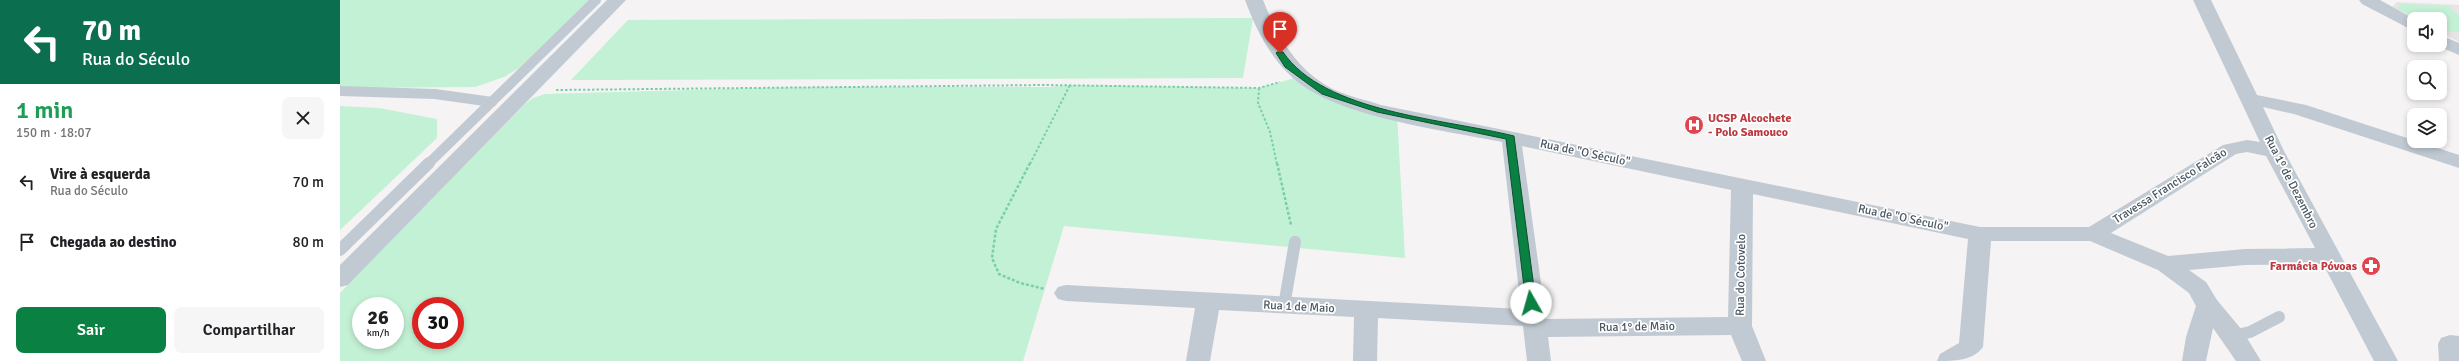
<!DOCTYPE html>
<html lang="pt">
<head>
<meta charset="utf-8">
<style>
	:root { --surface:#fff; --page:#f6f6f6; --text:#202124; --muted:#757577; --accent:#0b8043 }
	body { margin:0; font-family:Signika,sans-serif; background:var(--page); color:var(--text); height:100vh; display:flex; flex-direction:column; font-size:15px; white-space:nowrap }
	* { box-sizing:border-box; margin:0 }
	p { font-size:13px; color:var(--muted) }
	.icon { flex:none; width:22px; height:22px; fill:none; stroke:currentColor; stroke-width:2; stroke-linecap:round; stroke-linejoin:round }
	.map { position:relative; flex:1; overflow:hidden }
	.side { display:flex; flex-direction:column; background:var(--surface); width:340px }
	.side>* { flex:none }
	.hud { background:#0b6e4f; color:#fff; overflow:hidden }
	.controls { position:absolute; left:2067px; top:12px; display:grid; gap:8px }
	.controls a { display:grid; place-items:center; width:40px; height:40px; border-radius:8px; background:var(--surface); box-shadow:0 2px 6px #0003; font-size:20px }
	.speed { position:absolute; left:12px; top:297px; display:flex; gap:8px; font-size:20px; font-weight:700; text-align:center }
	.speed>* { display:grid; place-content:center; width:52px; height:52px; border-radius:50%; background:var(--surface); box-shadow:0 2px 6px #0003; line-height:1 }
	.speed small { font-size:10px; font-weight:400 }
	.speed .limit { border:6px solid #d22; background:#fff; color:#111 }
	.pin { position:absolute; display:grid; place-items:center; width:34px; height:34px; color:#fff; margin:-41px -17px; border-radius:50% 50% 50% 0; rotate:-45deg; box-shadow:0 0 4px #0007 }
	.pin .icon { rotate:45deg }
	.me { position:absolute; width:44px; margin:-22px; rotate:353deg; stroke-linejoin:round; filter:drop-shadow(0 0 3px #0008) }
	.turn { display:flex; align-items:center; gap:14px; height:84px; padding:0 16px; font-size:18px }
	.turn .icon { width:52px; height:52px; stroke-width:2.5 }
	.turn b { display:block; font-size:28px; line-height:34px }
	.round { display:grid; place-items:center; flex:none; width:42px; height:42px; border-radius:8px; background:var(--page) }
	.overview { display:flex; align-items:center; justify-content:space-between; height:68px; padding:0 16px }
	h1 { font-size:24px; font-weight:600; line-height:30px; color:#1e9e55 }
	.primary-button { display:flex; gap:8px; margin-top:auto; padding:8px 16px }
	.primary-button a { flex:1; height:46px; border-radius:8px; background:var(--accent); color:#fff; font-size:16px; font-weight:600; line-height:46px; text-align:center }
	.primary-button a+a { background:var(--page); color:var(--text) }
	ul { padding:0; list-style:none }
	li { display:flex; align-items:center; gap:12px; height:60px; padding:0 16px }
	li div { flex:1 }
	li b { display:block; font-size:15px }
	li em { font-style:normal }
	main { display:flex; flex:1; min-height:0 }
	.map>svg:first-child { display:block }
	.education { fill:#e6e4e5 }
	.green { fill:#c3f1d5; fill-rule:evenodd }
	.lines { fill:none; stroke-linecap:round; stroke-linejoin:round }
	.path-far1 { stroke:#7ad0a6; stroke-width:2; stroke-dasharray:2.5 2; stroke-linecap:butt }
	.path { stroke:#7ad0a6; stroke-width:2.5; stroke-dasharray:3 2; stroke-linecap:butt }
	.service-far1 { stroke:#c1cad2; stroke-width:10 }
	.service { stroke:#c1cad2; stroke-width:12 }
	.minor { fill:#c1cad2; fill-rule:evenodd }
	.route { fill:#0b8043; stroke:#07532c }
	.labels { text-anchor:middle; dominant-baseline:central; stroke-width:3.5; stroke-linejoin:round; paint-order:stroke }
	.health-label { font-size:12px; font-weight:bold; fill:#be3a42; stroke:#fff; text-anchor:start }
	.street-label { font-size:12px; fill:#4a5661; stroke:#fff }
</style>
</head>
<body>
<main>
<section class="side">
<div class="hud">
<div class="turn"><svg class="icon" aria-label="left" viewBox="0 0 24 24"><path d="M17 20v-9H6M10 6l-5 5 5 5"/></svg><div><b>70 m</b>Rua do Século</div></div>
</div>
<div class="overview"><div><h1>1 min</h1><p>150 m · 18:07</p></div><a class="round"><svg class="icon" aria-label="close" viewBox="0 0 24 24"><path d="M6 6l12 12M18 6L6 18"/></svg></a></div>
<ul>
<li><svg class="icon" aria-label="left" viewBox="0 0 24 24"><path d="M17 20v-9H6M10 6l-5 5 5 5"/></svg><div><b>Vire à esquerda</b><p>Rua do Século</p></div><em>70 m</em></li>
<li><svg class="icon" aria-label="arrive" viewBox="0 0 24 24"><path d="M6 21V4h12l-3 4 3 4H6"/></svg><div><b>Chegada ao destino</b></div><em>80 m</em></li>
</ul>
<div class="primary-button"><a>Sair</a><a>Compartilhar</a></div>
</section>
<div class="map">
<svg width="2119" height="361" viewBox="0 0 2119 361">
	<rect width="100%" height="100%" fill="#f5f3f3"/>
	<polygon class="education" points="2057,2 2119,5 2119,42 2100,32 2100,19 2074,19 2052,7"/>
	<g class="green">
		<polygon points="0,0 249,0 179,68 164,77 135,87 0,88"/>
		<polygon points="2060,4 2108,6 2119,16 2119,32 2101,31 2100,19 2078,19 2058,9"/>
		<polygon points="913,18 903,78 231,80 288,20"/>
		<path d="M962,76L985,92L1057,114L1065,258L724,226L683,361H0V293L185,104L193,98L205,94L458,87H710L730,85L919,88ZM21,306H55V340H21ZM81,306H115V340H81Z"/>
		<polygon points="0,106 39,108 97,119 97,138 0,230"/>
	</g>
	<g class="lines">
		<g class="path-far1">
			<polyline points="919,88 918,103 930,132 937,164"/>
			<polyline points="216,90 704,85 919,88 940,82"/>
			<polyline points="690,164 730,85"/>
		</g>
		<g class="path">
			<polyline points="690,163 656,229 652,258 659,274 680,283 705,289"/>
			<polyline points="937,163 951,225"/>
		</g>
		<g class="service-far1">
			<polyline points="0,91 95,94 152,102"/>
			<polyline points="88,164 256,0"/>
		</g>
		<g class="service">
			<polyline points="0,250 89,163"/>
			<polyline points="944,306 955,242"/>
			<polyline points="1893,336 1910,332 1939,317"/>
		</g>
		<g class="minor">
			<polygon points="267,0 286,0 8,285 0,287 0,265"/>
			<path d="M905,0H923C938,38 958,73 997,91C1011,97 1027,100 1041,105L1640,227H1749L1883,145L1907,140L1920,142L1853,0H1871L1917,95L1966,105L2119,155V168L1954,114L1923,107L1944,151L2058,361H2034L1983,264L1905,265L1849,270L1866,282L1877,300L1902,330L1921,361H1896L1873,328L1866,361H1842L1846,337L1856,306L1849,293L1818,270L1750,241H1651L1643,347C1633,361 1614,361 1597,361L1600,354L1619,343L1628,239L1413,194L1412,326L1426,361H1402L1391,335L1208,337L1211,361H1187L1183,326L1038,318L1037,361H1013L1014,317L879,310L870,361H846L855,308L726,301L718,299L714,293L718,287L726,285L1181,309L1162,142C1104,130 994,117 952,77C929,56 916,29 905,0ZM1182,146L1391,190L1388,317L1206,319ZM1907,152L1926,156L1975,248L1905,249L1828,256L1771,233L1896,154Z"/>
			<polygon points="2019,0 2040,0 2074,19 2074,31 2022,4"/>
			<polygon points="2100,35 2119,43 2119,55 2096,45 2100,45"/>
			<polygon points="2110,335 2119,336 2119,361 2099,361 2098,344 2101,338"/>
		</g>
	</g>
	<path class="route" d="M937,52H943C984,113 1106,119 1174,136L1196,303L1194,305H1187L1186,303L1166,139L1037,112L982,94L945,67L936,53Z"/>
	<defs>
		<g id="hospital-disc" transform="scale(1)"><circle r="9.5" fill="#e0444e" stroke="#fff"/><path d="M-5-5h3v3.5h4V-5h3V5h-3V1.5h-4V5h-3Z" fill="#fff"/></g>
		<g id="pharmacy-disc" transform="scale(1)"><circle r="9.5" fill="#e0444e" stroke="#fff"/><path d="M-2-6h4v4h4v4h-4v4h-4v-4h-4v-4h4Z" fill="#fff"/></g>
	</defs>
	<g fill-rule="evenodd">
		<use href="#hospital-disc" x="1354" y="125"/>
		<use href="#pharmacy-disc" x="2031" y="266"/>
	</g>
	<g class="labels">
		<g class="health-label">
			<text x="1368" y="118">UCSP Alcochete<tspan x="1368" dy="14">- Polo Samouco</tspan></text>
			<text x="2017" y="266" text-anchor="end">Farmácia Póvoas</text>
		</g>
		<g class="street-label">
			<text transform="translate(1245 153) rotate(12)">Rua de "O Século"</text>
			<text transform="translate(1951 182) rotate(63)">Rua 1º de Dezembro</text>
			<text transform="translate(1830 186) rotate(-32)">Travessa Francisco Falcão</text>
			<text transform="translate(1563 218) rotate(12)">Rua de "O Século"</text>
			<text transform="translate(1401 275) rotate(-89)">Rua do Cotovelo</text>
			<text transform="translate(959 307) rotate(3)">Rua 1 de Maio</text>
			<text transform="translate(1297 327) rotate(-1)">Rua 1° de Maio</text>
		</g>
	</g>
</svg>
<div class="controls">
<a><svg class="icon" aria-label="sound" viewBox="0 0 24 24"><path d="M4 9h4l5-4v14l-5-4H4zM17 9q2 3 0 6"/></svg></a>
<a><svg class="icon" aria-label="search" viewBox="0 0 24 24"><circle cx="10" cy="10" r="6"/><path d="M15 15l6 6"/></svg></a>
<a><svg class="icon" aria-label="layers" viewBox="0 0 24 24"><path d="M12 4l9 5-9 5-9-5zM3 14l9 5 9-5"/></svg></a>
</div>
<div class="speed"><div>26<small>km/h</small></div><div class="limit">30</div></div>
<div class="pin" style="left:940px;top:53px;background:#d93025"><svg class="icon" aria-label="arrive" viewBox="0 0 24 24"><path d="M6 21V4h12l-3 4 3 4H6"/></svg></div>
<svg class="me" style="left:1191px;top:303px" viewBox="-20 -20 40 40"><circle r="19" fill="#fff"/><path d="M0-13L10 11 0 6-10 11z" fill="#0b8043"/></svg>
</div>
</main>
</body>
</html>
